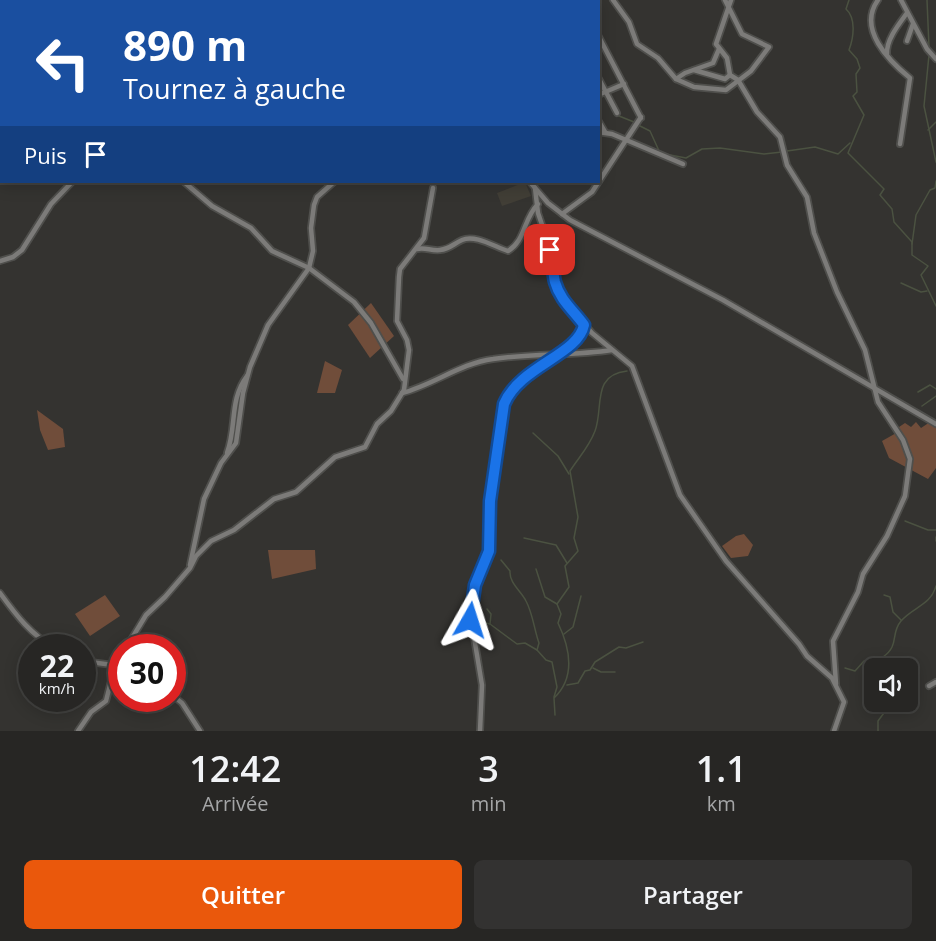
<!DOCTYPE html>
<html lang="fr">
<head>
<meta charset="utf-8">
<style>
	:root { --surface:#272624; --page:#333231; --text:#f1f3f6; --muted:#a4a5a6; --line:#434341; --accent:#ea580c }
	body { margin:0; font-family:"Open Sans",sans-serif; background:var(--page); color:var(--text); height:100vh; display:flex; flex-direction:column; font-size:22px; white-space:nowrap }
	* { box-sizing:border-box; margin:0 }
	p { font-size:20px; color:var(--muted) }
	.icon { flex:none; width:33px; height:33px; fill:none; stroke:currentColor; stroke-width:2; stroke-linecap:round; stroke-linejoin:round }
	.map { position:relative; height:731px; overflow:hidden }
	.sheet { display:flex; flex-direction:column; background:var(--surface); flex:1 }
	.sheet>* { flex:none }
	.hud { position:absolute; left:0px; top:0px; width:600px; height:183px; box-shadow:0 3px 15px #0003,0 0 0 2px var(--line); background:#1a4fa0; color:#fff; overflow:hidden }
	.tools { position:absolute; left:864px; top:658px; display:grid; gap:12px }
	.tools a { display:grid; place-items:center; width:54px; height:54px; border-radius:9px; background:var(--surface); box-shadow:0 3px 15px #0003,0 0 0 2px var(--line); font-size:30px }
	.speed { position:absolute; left:18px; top:634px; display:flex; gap:12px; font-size:30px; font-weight:700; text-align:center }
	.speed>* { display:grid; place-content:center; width:78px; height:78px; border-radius:50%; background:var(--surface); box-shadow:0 3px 15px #0003,0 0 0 2px var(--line); line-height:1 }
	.speed small { font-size:15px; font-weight:400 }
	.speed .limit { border:9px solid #d22; background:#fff; color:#111 }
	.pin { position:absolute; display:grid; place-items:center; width:51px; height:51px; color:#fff; margin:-26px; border-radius:12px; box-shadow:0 3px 9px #0006 }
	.me { position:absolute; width:66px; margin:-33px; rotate:6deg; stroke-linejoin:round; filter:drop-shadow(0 0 4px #0008) }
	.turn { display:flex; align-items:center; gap:21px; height:126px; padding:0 24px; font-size:27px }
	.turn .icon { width:78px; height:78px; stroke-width:2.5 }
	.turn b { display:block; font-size:42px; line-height:51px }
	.then { display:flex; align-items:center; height:57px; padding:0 24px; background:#0003; gap:12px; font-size:22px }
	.eta { display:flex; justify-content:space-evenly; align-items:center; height:102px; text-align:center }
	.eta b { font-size:36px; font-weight:600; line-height:42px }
	.cta { display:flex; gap:12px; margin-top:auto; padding:12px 24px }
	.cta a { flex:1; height:69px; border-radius:9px; background:var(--accent); color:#fff; font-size:24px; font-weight:600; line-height:69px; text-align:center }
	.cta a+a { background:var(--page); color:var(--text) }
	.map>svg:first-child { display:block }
	.built { fill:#413e36 }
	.green { fill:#704d3a }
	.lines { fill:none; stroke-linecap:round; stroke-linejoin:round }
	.stream { stroke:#4b5241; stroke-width:1.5 }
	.minor-casing { stroke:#4f4f4c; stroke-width:8 }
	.minor { stroke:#7c7b79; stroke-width:4.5 }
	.route-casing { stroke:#114b97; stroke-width:15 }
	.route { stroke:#1a73e8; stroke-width:10 }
</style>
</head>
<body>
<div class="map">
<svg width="936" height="731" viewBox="0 0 936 731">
	<rect width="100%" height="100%" fill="#343330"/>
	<polygon class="built" points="525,182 531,196 502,206 497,193"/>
	<g class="green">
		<polygon points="371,303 394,336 370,358 348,325"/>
		<polygon points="325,361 342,370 335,393 317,393"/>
		<polygon points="37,410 63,429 65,447 48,450 40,430"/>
		<polygon points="916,422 921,428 930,422 936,426 936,468 928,479 889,458 882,441 898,432 896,429 905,423 911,427"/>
		<polygon points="744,534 753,545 748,556 731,558 722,546 736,536"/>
		<polygon points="268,550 315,550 316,569 272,579"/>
		<polygon points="105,595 120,616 90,636 75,614"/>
	</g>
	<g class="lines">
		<g class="stream">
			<path d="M849,0L846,9C856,18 854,37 849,50L857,59L860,68L856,74L857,92L853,96L864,115L848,153L884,189L880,195L892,209L894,222L912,242V255L928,266L921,275L936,306"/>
			<polyline points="927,0 929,47"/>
			<polyline points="929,55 924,106 936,162"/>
			<polyline points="614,114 634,122"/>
			<polyline points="638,125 650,131 660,153"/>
			<polyline points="928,130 936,122"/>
			<polyline points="787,151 815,147 838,154 850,143"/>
			<polyline points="665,154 686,158 702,149 720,148 764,154 782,152"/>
			<polyline points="912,244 916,215 930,190 935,188 936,181"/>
			<polyline points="901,283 921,292 927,291"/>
			<polyline points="918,392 930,385 936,389"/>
			<polyline points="922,406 936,396"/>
			<polyline points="533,433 558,456 569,474"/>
			<polyline points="905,521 928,530 936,530"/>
			<polyline points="936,537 936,541"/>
			<polyline points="524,538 556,545 567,563"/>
			<path d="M501,560L510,571C509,583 521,591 526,601C533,614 534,629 539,643L537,650L546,660L552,662L557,687L554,697"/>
			<polyline points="536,569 545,597 557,604"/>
			<polyline points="884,595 890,597 893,612 901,620"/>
			<polyline points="487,609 491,614 490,624"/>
			<polyline points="478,621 490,624 517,644 525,643 537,650"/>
			<polyline points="564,634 573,627 581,596"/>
			<polyline points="593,668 601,672 615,672"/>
			<polyline points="845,668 855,671 864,661 871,661 881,666"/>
			<path d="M889,669L883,666V657C900,645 890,634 901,621C913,607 931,605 936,586"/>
			<polyline points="567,685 578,683 585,671 590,670 595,662 619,647 626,648 643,642"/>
			<path d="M555,715L554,698C576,677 570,648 558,623L561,614L557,604L569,587L565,566L578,551L574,538L578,517L570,471C579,457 589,447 595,431C604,407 591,375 627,371"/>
			<polyline points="878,731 878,721 892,702"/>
		</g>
		<g class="minor-casing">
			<g id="minor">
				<polyline points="420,0 421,2"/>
				<polyline points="466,0 467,2"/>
				<polyline points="480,0 481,2"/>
				<polyline points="537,0 538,2"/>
				<polyline points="559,0 560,2"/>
				<polyline points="580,0 581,2"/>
				<polyline points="613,0 629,22 637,44 658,58 676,79 694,87 726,90 751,71 769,47 742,34 725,0"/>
				<polyline points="731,0 716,44 727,58 730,75 738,80 757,112 780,137 787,165 807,197 814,233 837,292 865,350 878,402 903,440 910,459 905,496 887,536 863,574 858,592 833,641 836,684"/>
				<path d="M878,0C857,29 889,61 910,78L900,144"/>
				<polyline points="901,0 927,49 936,59"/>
				<polyline points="322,2 324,0"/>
				<polyline points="0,22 2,23"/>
				<polyline points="598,35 641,118"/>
				<polyline points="907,41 913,24"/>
				<path d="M887,54C886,40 899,24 907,13"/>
				<polyline points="694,70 725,79 730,75"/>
				<polyline points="598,77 617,113"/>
				<polyline points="676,79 685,73 713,63 719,49"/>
				<polyline points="598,95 624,84"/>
				<polyline points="598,120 605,132"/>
				<polyline points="598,132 612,134 683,164"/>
				<polyline points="184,182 212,206 251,228 272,251 309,268 354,302 371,323 403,379"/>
				<polyline points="530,182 548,203 570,220 723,300 936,424"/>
				<polyline points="535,188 538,213 553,257 551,268 561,298 592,333 632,366 680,495 726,561 799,644 807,656 832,678 844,702 834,731"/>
				<polyline points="562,214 592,192 641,117"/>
				<path d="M417,249C425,247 431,251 440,250C450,249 453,244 462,240C475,234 495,247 508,251C526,240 523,219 538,204"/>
				<polyline points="0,261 13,257 22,250 51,204 72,182"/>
				<path d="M402,393C433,385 461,363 493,359C533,353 573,356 612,350"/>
				<path d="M227,453C237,426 229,400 247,376"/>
				<polyline points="190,565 204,499 221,463 236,443 243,393 250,367 268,325 309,268 313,251 311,228 314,205 317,197 334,182"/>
				<path d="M0,593C16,615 31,635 55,648"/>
				<polyline points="126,648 146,615 165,597 190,568 196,556 211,541 234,530 274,499 296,492 335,457 365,447 377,424 391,411 404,390 409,350 407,340 397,321 399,277 400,269 424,238 433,188"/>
				<polyline points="82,661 113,665 122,673"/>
				<polyline points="929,686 936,682"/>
				<polyline points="172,695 182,703 200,731"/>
				<polyline points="78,731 91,712 106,701 115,665 122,654"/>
				<path d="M480,731L482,685L470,613L475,585L489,551L490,501L503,404C520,366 578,355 584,325"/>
			</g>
		</g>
		<use href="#minor" class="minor"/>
	</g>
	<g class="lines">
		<g class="route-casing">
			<path id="route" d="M470,620L475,585L489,551L490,501L504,404C520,366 578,355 584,325C573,310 560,300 555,282C552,270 554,260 550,250"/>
		</g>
		<use href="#route" class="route"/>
	</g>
</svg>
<div class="tools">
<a><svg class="icon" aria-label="sound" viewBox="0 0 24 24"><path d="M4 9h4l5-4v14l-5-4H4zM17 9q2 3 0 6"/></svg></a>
</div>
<div class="speed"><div>22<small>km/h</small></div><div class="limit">30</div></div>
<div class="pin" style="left:550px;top:250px;background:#d93025"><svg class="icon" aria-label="arrive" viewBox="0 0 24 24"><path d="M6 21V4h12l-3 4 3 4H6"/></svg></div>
<svg class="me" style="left:470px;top:620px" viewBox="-20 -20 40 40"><path d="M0-17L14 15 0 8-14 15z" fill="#1a73e8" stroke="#fff" stroke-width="4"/></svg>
<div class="hud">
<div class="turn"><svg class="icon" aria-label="left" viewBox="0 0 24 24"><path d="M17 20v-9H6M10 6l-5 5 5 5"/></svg><div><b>890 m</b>Tournez à gauche</div></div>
<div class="then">Puis<svg class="icon" aria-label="arrive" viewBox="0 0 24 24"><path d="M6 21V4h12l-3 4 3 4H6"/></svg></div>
</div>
</div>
<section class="sheet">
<div class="eta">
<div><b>12:42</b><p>Arrivée</p></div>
<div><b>3</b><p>min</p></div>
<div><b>1.1</b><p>km</p></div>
</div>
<div class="cta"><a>Quitter</a><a>Partager</a></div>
</section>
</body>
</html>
